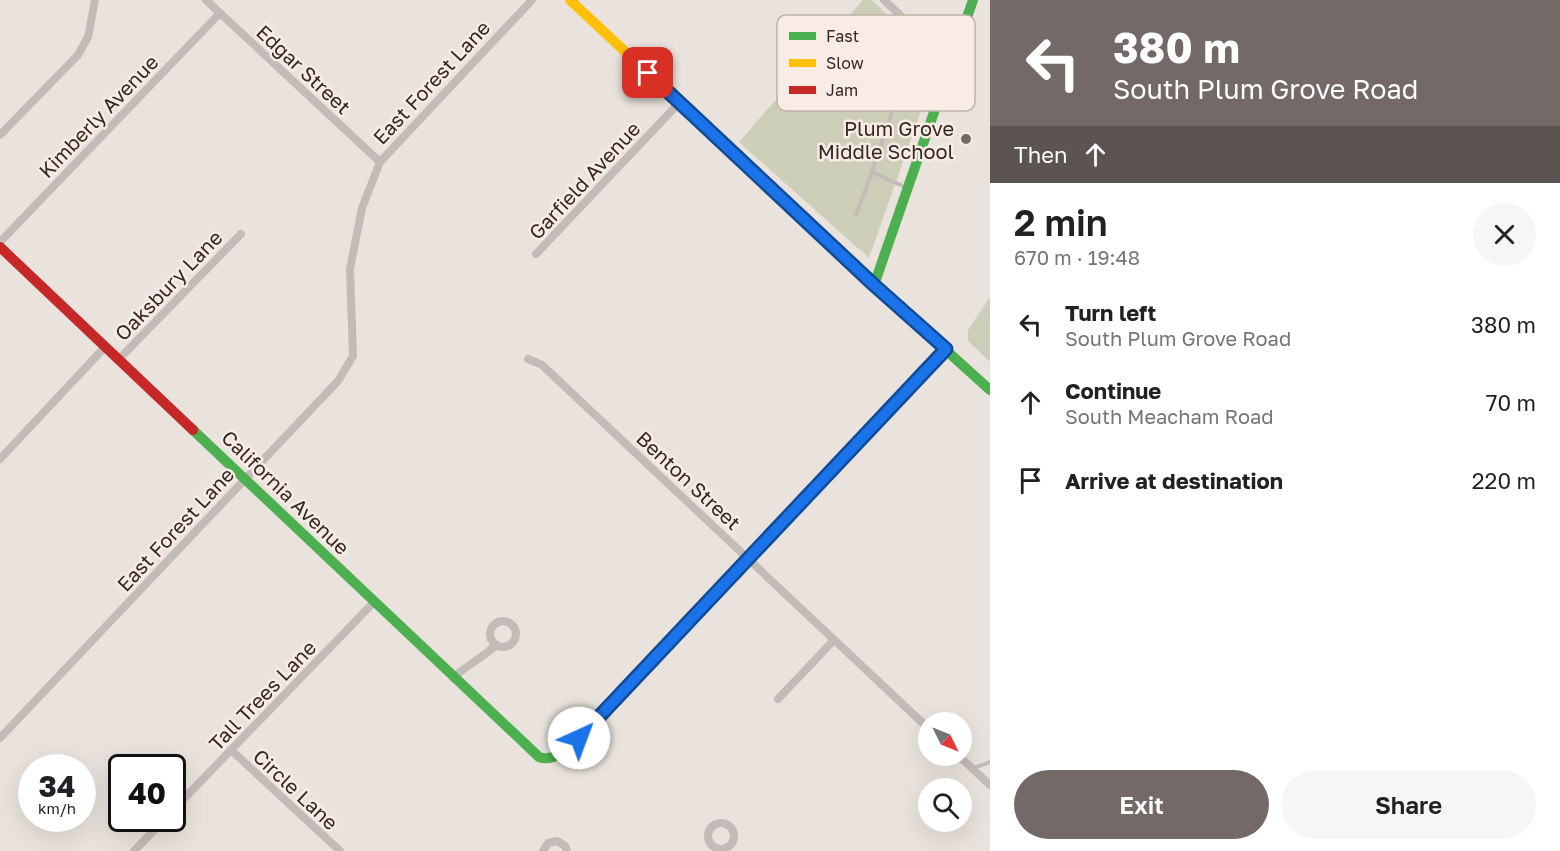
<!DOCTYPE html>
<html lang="en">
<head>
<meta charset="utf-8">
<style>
	:root { --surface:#fff; --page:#f6f6f6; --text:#202124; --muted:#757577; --accent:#736966 }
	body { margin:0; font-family:"Golos Text",sans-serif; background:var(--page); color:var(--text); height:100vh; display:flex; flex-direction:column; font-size:22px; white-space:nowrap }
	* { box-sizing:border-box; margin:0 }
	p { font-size:20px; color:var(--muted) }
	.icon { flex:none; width:33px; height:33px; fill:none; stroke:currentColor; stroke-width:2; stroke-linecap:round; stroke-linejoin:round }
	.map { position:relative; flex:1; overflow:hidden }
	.side { display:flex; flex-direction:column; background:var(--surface); width:570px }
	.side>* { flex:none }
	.banner { background:#736966; color:#fff; overflow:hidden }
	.needle { width:39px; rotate:133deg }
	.fabs { position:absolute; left:918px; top:712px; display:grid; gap:12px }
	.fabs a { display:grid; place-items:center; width:54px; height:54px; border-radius:50%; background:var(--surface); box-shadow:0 6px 24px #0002; font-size:30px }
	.speed { position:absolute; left:18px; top:754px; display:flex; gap:12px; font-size:30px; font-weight:700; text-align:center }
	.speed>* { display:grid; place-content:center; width:78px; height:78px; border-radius:50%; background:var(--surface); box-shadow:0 6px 24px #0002; line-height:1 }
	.speed small { font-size:15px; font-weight:400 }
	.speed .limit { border:3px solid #111; border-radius:9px; background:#fff; color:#111 }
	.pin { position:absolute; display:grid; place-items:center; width:51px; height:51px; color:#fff; margin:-26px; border-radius:12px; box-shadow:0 3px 9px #0006 }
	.me { position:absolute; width:66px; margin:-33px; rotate:43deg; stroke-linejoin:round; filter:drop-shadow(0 0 4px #0008) }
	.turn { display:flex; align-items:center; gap:21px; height:126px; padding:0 24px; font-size:27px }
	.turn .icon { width:78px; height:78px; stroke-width:2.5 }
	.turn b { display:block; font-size:42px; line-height:51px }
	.then { display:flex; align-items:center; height:57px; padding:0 24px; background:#0003; gap:12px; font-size:22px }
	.round { display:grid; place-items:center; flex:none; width:63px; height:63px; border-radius:32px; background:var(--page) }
	.head { display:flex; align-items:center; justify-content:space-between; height:102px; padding:0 24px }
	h1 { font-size:36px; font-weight:600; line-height:45px }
	.cta { display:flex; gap:12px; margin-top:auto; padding:12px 24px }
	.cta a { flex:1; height:69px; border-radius:36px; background:var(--accent); color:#fff; font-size:24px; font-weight:600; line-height:69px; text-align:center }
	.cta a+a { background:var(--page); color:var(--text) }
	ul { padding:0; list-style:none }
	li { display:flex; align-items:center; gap:18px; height:78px; padding:0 24px }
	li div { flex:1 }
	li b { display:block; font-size:22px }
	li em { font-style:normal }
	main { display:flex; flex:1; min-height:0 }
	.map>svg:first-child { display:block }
	.green { fill:#cdceb8 }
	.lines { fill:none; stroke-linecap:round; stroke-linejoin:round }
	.lane { stroke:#c3bbb7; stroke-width:4 }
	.street { stroke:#c3bbb7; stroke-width:8 }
	.fast { stroke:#4caf50; stroke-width:10 }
	.slow { stroke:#ffc107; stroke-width:10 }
	.jam { stroke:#c62828; stroke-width:10 }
	.route-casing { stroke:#114b97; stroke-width:15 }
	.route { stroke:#1a73e8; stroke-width:10 }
	.poi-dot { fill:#736966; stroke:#f8ece4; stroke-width:2 }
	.labels { text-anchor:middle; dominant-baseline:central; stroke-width:5; stroke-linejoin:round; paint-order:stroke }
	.street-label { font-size:20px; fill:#332826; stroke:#f8ece4 }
	.poi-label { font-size:20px; fill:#332826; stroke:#f8ece4; text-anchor:end }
	.key { fill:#f8ece4; stroke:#bdb1ab; stroke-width:1.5 }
	.key-label { font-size:16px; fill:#332826 }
</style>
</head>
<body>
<main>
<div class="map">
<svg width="990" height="851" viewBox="0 0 990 851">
	<rect width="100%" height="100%" fill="#eae3dd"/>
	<g class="green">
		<polygon points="863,0 872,0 938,63 869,258 739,142"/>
		<polygon points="990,297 990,362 968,341 968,330"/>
	</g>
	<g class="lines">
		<g class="lane">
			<polyline points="872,172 902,81"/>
			<polyline points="856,215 872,172 907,188"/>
			<polyline points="974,768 990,762"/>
		</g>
		<g class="street">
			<polyline points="206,0 380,162"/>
			<polyline points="884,0 951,63"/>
			<polyline points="0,135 78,55 88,37 95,0"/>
			<polyline points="0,242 220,13"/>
			<polyline points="536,254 679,103"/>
			<polyline points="119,359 241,234"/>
			<polyline points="528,359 542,365 928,728"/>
			<polyline points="0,459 105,347"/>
			<circle cx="503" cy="634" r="13"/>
			<path d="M453,678C467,665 482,658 496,645"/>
			<polyline points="778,699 834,640"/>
			<polyline points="0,738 338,381 353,356 350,269 362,208 380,162 532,0"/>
			<polyline points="231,750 340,851"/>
			<polyline points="959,756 990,785"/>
			<polyline points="172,811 375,601"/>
			<circle cx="721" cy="836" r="13"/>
			<polyline points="134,851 165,819"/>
			<polyline points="543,851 548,843 557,841 565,846 567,851"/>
		</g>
		<g class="fast">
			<polyline points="874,285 973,0"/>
			<polyline points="906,314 990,390"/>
			<path d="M193,430L539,757C564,767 599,717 615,700"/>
			<polyline points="810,493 946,349"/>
		</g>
		<g class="slow">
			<polyline points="570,0 906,314"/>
			<polyline points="615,700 810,493"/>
		</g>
		<polyline class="jam" points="0,247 193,430"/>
	</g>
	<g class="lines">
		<g class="route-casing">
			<polyline id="route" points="579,738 946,349 874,285 648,73"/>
		</g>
		<use href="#route" class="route"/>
	</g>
	<circle class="poi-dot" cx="966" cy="139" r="6"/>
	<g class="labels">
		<g class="street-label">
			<text transform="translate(304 69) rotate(43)">Edgar Street</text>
			<text transform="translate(431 82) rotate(-47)">East Forest Lane</text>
			<text transform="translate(98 116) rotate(-46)">Kimberly Avenue</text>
			<text transform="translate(584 180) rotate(-47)">Garfield Avenue</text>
			<text transform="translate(168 285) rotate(-46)">Oaksbury Lane</text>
			<text transform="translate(689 480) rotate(43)">Benton Street</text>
			<text transform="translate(286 492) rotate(44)">California Avenue</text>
			<text transform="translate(175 529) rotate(-47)">East Forest Lane</text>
			<text transform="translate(262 695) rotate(-46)">Tall Trees Lane</text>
			<text transform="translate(296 789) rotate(43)">Circle Lane</text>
		</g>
		<g class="poi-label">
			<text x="954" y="128">Plum Grove<tspan x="954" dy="23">Middle School</tspan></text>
		</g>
	</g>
	<rect x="777" y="15" width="198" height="96" rx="9" class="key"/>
	<rect x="789" y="32" width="27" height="8" fill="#4caf50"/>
	<rect x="789" y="59" width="27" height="8" fill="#ffc107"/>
	<rect x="789" y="86" width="27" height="8" fill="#c62828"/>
	<g class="key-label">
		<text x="826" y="42">Fast</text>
		<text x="826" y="69">Slow</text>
		<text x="826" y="96">Jam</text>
	</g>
</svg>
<div class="fabs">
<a><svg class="needle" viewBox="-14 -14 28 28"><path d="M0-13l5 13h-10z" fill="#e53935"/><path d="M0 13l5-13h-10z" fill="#757577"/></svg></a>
<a><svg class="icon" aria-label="search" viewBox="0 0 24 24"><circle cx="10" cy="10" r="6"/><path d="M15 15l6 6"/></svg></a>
</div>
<div class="speed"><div>34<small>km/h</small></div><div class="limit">40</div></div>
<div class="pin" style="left:648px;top:73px;background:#d93025"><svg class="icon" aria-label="arrive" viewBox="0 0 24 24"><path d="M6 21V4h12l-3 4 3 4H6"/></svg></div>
<svg class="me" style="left:579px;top:738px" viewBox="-20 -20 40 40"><circle r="19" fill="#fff"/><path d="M0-13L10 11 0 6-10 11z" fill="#1a73e8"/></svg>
</div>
<section class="side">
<div class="banner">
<div class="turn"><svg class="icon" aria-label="left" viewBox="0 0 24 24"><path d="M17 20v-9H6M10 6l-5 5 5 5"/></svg><div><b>380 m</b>South Plum Grove Road</div></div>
<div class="then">Then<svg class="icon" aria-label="ahead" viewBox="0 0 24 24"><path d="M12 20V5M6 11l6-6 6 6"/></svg></div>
</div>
<div class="head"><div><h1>2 min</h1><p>670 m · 19:48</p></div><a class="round"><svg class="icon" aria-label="close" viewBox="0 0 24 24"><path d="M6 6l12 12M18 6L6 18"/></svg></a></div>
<ul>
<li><svg class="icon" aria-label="left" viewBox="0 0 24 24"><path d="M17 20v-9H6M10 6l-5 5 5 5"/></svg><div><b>Turn left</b><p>South Plum Grove Road</p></div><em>380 m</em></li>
<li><svg class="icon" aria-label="ahead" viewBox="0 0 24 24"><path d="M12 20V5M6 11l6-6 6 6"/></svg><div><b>Continue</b><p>South Meacham Road</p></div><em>70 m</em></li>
<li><svg class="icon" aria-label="arrive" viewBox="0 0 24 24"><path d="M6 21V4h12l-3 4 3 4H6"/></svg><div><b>Arrive at destination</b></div><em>220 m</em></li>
</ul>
<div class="cta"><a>Exit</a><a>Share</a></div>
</section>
</main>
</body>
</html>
